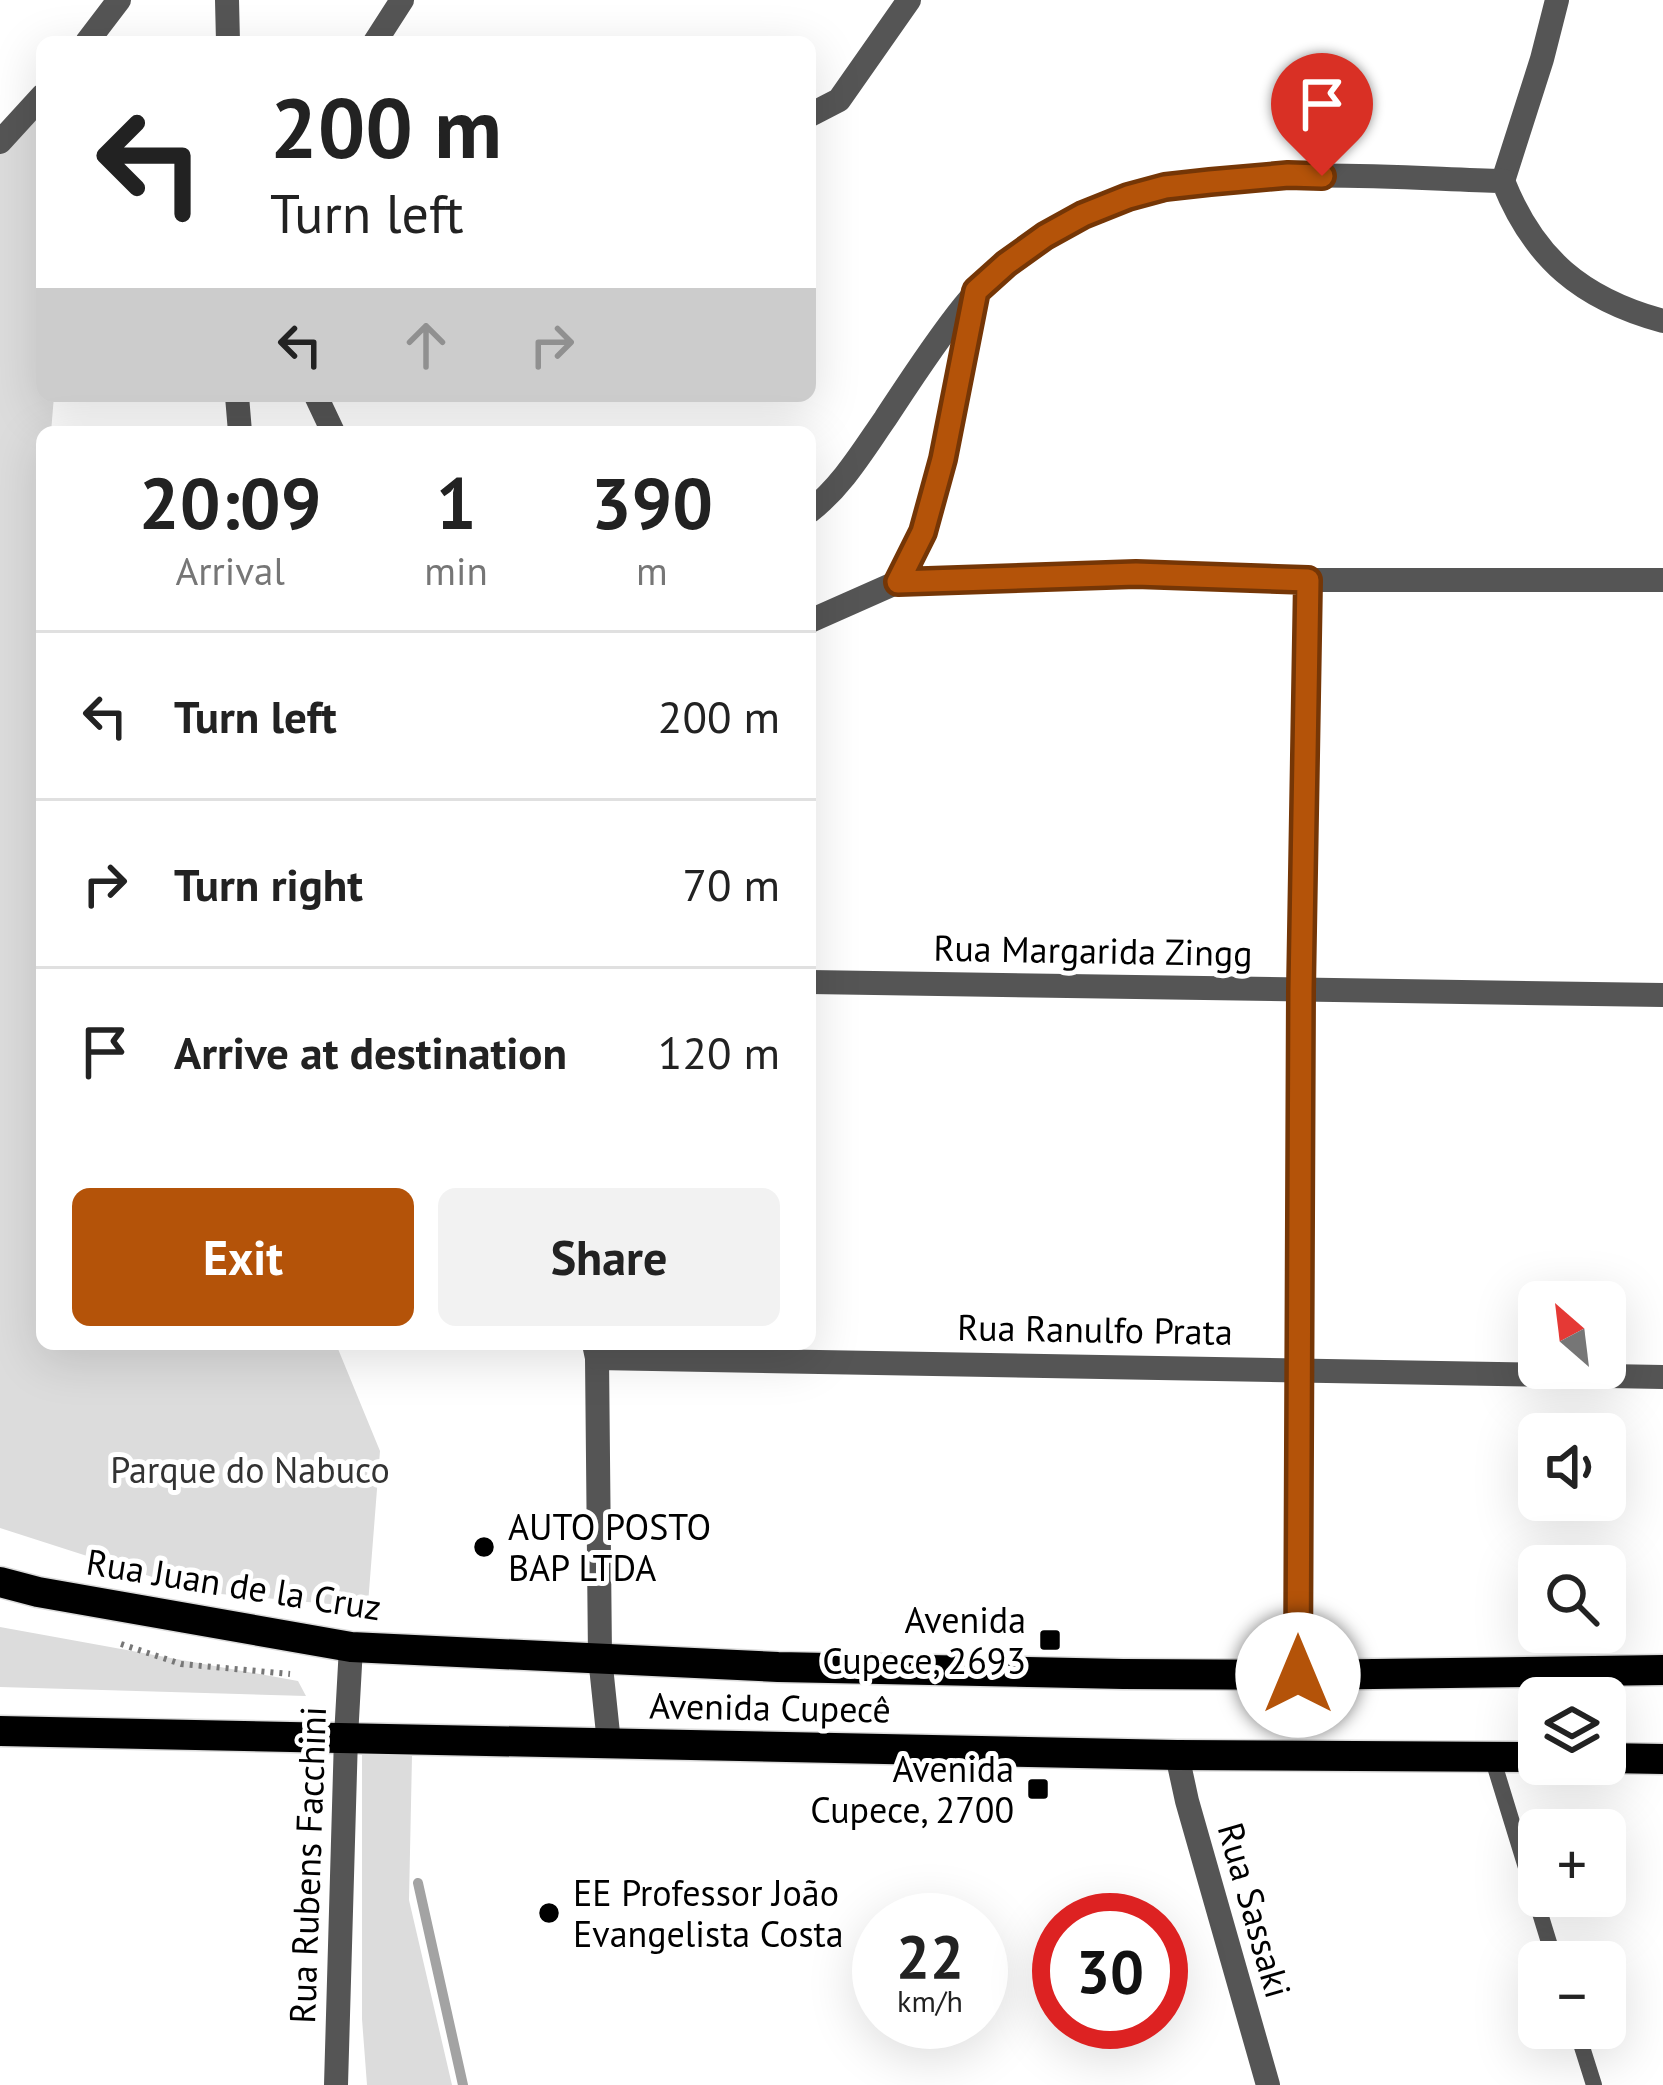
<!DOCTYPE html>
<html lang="en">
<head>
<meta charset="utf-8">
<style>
	:root { --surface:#fff; --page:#f2f2f2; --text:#222; --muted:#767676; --line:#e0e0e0; --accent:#b45309 }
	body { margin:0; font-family:"PT Sans",sans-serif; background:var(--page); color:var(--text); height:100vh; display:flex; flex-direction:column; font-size:45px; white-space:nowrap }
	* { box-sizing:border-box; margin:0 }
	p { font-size:39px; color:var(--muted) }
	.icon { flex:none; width:66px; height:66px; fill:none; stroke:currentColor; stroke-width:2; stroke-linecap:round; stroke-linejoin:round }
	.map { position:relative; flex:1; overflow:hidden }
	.details { position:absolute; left:36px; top:426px; width:780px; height:924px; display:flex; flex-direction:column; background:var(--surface); border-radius:18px; box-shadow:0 12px 48px #0002 }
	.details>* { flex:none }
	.banner { position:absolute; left:36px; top:36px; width:780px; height:366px; border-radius:18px; box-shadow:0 12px 48px #0002; background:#fff; color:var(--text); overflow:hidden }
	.needle { width:78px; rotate:332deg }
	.fabs { position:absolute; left:1518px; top:1281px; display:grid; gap:24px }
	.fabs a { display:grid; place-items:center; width:108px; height:108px; border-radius:18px; background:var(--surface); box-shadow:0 12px 48px #0002; font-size:60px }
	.speed { position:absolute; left:852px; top:1893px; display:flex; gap:24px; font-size:60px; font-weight:700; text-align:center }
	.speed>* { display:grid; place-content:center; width:156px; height:156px; border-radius:50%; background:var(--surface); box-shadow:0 12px 48px #0002; line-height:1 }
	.speed small { font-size:30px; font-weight:400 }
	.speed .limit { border:18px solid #d22; background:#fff; color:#111 }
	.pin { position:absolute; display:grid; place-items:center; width:102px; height:102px; color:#fff; margin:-123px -51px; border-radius:50% 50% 50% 0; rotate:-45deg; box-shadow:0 0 12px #0007 }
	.pin .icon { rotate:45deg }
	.me { position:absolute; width:132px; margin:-66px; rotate:0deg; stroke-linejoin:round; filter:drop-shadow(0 0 9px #0008) }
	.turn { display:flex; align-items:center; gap:42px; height:252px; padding:0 36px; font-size:54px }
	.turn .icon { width:156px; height:156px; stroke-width:2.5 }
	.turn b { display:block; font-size:84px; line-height:102px }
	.lanes { display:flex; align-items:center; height:114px; padding:0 36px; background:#0003; justify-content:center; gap:60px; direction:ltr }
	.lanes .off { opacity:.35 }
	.eta { display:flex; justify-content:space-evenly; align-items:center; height:204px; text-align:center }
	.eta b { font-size:72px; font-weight:700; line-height:84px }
	.button { display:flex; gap:24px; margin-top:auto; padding:24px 36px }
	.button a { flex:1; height:138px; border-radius:18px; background:var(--accent); color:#fff; font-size:48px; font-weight:700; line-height:138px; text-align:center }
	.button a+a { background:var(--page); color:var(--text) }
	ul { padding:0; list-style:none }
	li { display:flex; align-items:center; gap:36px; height:168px; padding:0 36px; border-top:3px solid var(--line) }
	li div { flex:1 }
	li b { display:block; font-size:45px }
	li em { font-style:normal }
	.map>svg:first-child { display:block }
	.green { fill:#dcdcdc }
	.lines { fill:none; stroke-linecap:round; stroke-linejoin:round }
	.stream { stroke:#a3a3a3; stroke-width:10 }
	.primary-casing { stroke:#dbdbdb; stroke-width:33 }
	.path { stroke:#777; stroke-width:6; stroke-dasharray:3 6; stroke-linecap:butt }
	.service { stroke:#555; stroke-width:16 }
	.minor { stroke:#555; stroke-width:24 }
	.tertiary { stroke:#555; stroke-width:24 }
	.primary { stroke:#000; stroke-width:30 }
	.route-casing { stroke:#753606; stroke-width:30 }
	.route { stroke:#b45309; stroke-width:21 }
	.poi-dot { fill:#000; stroke:#fff; stroke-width:4.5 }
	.labels { text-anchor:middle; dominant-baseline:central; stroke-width:10; stroke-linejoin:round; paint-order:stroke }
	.street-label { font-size:36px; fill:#000; stroke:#fff }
	.park-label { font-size:36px; fill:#333; stroke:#fff }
	.poi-label { font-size:36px; fill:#000; stroke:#fff; text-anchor:start }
</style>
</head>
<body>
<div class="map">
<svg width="1663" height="2085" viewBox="0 0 1663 2085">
	<rect width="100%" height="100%" fill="#fff"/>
	<g class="green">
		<polygon points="42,108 42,396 54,396 51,432 42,432 42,1344 336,1344 380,1451 368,1604 340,1605 199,1592 0,1528 0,152"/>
		<polygon points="0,1627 298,1681 306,1696 0,1687"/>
		<polygon points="362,1751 412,1756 409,1900 452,2085 367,2085 362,2019"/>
	</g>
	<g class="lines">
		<polyline class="stream" points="418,1883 463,2085"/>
		<g class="primary-casing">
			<g id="primary">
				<polyline points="0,1582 38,1592 351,1647 778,1667 1123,1674 1298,1675 1663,1670"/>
				<polyline points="0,1731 1177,1755 1539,1757"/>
				<polyline points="1605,1758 1663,1759"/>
			</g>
		</g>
		<polyline class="path" points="121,1644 181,1664 290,1674"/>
		<g class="service">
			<polyline points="1492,1757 1555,1962"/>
			<polyline points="1576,2028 1594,2085"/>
		</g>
		<g class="minor">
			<polyline points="227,0 228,42"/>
			<polyline points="87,42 119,0"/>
			<polyline points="375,42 402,0"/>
			<polyline points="810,115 839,100 909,0"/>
			<polyline points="0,142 42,96"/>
			<polyline points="1503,181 1542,59 1557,0"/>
			<polyline points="237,396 240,432"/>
			<polyline points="316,396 333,432"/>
			<path d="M810,511C842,486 862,452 885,419C910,381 935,342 964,306C1092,146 1321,176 1503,181C1534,259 1582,299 1663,321"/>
			<polyline points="898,582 923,532 943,459 975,296"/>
			<polyline points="810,621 898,582 1135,574 1308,580 1663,580"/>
			<polyline points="810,982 1663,995"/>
			<polyline points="594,1344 597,1358 600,1657 609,1743"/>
			<polyline points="597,1358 1663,1377"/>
			<polyline points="1298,1675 1301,990 1308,580"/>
			<polyline points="1177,1755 1187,1801 1268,2085"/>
		</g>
		<polyline class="tertiary" points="336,2085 346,1737 351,1647"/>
		<use href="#primary" class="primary"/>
	</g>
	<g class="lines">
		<g class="route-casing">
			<polyline id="route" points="1298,1675 1301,990 1308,580 1136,574 898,582 923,532 943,459 976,291 1006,264 1045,236 1083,215 1128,197 1165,187 1210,182 1288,175 1322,176"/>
		</g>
		<use href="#route" class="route"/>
	</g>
	<g class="poi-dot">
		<circle cx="484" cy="1547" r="12"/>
		<rect x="1038" y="1628" width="24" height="24" rx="6"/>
		<rect x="1026" y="1777" width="24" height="24" rx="6"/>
		<circle cx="549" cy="1913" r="12"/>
	</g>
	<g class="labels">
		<g class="street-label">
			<text transform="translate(1093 950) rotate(1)">Rua Margarida Zingg</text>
			<text transform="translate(1095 1329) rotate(1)">Rua Ranulfo Prata</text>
			<text transform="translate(234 1584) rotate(9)">Rua Juan de la Cruz</text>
			<text transform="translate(770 1707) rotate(1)">Avenida Cupecê</text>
			<text transform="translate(307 1865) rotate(-88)">Rua Rubens Facchini</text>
			<text transform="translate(1255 1910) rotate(74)">Rua Sassaki</text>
		</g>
		<g class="park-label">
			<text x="250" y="1469">Parque do Nabuco</text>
		</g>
		<g class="poi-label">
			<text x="508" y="1526">AUTO POSTO<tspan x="508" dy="41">BAP LTDA</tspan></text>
			<text x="1026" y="1619" text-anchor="end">Avenida<tspan x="1026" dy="41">Cupece, 2693</tspan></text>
			<text x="1014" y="1768" text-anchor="end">Avenida<tspan x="1014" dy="41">Cupece, 2700</tspan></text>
			<text x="573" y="1892">EE Professor João<tspan x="573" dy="41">Evangelista Costa</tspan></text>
		</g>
	</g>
</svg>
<div class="fabs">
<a><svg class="needle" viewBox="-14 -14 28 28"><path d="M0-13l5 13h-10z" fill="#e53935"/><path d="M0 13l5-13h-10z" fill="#767676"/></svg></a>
<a><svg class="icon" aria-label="sound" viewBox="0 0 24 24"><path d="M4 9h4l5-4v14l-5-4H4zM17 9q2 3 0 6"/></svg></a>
<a><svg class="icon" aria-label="search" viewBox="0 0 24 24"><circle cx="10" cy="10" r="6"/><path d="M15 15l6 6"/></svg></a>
<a><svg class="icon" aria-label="layers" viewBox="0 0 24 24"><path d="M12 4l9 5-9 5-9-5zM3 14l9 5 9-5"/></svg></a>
<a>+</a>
<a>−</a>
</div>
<div class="speed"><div>22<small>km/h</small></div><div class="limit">30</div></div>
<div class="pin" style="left:1322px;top:176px;background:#d93025"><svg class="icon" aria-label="arrive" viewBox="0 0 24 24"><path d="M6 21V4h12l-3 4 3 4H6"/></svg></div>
<svg class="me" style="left:1298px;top:1675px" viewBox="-20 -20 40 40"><circle r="19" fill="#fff"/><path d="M0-13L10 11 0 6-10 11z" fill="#b45309"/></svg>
<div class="banner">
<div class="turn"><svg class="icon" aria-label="left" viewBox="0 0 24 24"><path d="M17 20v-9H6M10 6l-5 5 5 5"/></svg><div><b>200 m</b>Turn left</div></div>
<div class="lanes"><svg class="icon" aria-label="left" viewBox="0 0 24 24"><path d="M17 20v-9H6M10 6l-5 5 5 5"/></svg><svg class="icon off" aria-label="ahead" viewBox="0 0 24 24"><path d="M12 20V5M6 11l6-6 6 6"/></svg><svg class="icon off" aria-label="right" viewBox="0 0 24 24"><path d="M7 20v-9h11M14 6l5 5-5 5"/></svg></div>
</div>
<section class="details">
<div class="eta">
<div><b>20:09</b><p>Arrival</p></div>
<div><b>1</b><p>min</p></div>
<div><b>390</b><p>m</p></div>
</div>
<ul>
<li><svg class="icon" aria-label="left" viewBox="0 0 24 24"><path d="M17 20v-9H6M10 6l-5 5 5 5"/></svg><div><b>Turn left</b></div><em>200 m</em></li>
<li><svg class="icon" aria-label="right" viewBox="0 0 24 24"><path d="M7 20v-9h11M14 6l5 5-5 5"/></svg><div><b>Turn right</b></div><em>70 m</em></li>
<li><svg class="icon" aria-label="arrive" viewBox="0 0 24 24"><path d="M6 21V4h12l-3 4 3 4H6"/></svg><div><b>Arrive at destination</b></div><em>120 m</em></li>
</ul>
<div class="button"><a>Exit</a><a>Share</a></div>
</section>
</div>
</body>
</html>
